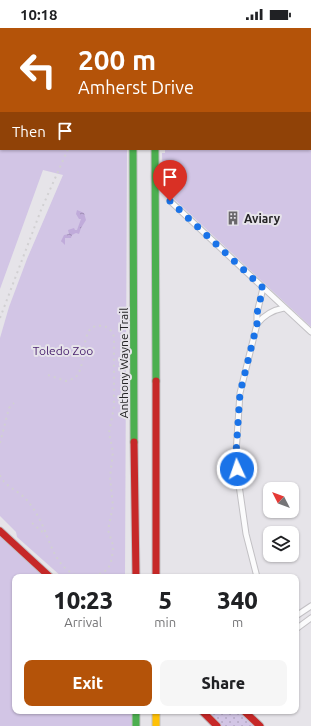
<!DOCTYPE html>
<html lang="en">
<head>
<meta charset="utf-8">
<style>
	:root { --surface:#fff; --page:#f6f6f6; --text:#202124; --muted:#757577; --accent:#b45309 }
	body { margin:0; font-family:Ubuntu,sans-serif; background:var(--page); color:var(--text); height:100vh; display:flex; flex-direction:column; font-size:15px; white-space:nowrap }
	* { box-sizing:border-box; margin:0 }
	p { font-size:13px; color:var(--muted) }
	.icon { flex:none; width:22px; height:22px; fill:none; stroke:currentColor; stroke-width:2; stroke-linecap:round; stroke-linejoin:round }
	.map { position:relative; flex:1; overflow:hidden }
	.panel { position:absolute; left:12px; top:546px; width:287px; height:140px; display:flex; flex-direction:column; background:var(--surface); border-radius:8px; box-shadow:0 1px 3px #0004 }
	.panel>* { flex:none }
	.guide { position:absolute; left:0px; top:0px; width:311px; height:122px; box-shadow:0 1px 3px #0004; background:#b45309; color:#fff; overflow:hidden }
	.needle { width:26px; rotate:312deg }
	.fabs { position:absolute; left:263px; top:454px; display:grid; gap:8px }
	.fabs a { display:grid; place-items:center; width:36px; height:36px; border-radius:8px; background:var(--surface); box-shadow:0 1px 3px #0004; font-size:20px }
	.pin { position:absolute; display:grid; place-items:center; width:34px; height:34px; color:#fff; margin:-41px -17px; border-radius:50% 50% 50% 0; rotate:-45deg; box-shadow:0 0 4px #0007 }
	.pin .icon { rotate:45deg }
	.me { position:absolute; width:44px; margin:-22px; rotate:357deg; stroke-linejoin:round; filter:drop-shadow(0 0 3px #0008) }
	.turn { display:flex; align-items:center; gap:14px; height:84px; padding:0 12px; font-size:18px }
	.turn .icon { width:52px; height:52px; stroke-width:2.5 }
	.turn b { display:block; font-size:28px; line-height:34px }
	.then { display:flex; align-items:center; height:38px; padding:0 12px; background:#0003; gap:8px; font-size:15px }
	.eta { display:flex; justify-content:space-evenly; align-items:center; height:68px; text-align:center }
	.eta b { font-size:24px; font-weight:800; line-height:28px }
	.cta { display:flex; gap:8px; margin-top:auto; padding:8px 12px }
	.cta a { flex:1; height:46px; border-radius:8px; background:var(--accent); color:#fff; font-size:16px; font-weight:800; line-height:46px; text-align:center }
	.cta a+a { background:var(--page); color:var(--text) }
	.status { display:flex; justify-content:space-between; align-items:center; height:28px; padding:0 20px; background:var(--surface); direction:ltr }
	.status svg { height:11px; fill:currentColor }
	.map>svg:first-child { display:block }
	.grass { fill:url(#grass-dots) }
	.park { fill:#d2c5e5 }
	.water { fill:url(#water-ripples) }
	.lines { fill:none; stroke-linecap:round; stroke-linejoin:round }
	.street-casing { stroke:#c2c0c4; stroke-width:7 }
	.fast-casing { stroke:#c2c0c4; stroke-width:9 }
	.slow-casing { stroke:#c2c0c4; stroke-width:9 }
	.jam-casing { stroke:#c2c0c4; stroke-width:9 }
	.street { stroke:#fbfbfc; stroke-width:5 }
	.fast { stroke:#4caf50; stroke-width:7 }
	.slow { stroke:#ffc107; stroke-width:7 }
	.jam { stroke:#c62828; stroke-width:7 }
	.rail { stroke:#d1d0d2; stroke-width:2; stroke-dasharray:2 4; stroke-linecap:butt }
	.route { stroke:#1a73e8; stroke-width:7; stroke-dasharray:0 12.6 }
	.labels { text-anchor:middle; dominant-baseline:central; stroke-width:4; stroke-linejoin:round; paint-order:stroke }
	.poi-label { font-size:12px; font-weight:bold; fill:#252426; stroke:#e6e3ea; text-anchor:start }
	.park-label { font-size:12px; fill:#4a236f; stroke:#e6e3ea }
	.street-label { font-size:12px; fill:#252426; stroke:#e6e3ea }
</style>
</head>
<body>
<div class="status"><b>10:18</b><svg viewBox="0 0 49 12"><path d="M0 12V9h3v3zM5 12V6h3v6zM10 12V3h3v9zM15 12V0h3v12zM26 1h20v11H26zM47 4h2v5h-2z"/></svg></div>
<div class="map">
<svg width="311" height="698" viewBox="0 0 311 698">
	<defs>
		<pattern id="grass-dots" width="8" height="8" patternUnits="userSpaceOnUse"><rect width="8" height="8" fill="#d2c5e5"/><path d="M2 2h.1M6 6h.1" fill="none" stroke="#b4a9c4" stroke-width="1.8" stroke-linecap="round"/></pattern>
		<pattern id="water-ripples" width="26" height="14" patternUnits="userSpaceOnUse"><rect width="26" height="14" fill="#c0abda"/><path d="M2 4q2-2 4 0t4 0M15 11q2-2 4 0t4 0" fill="none" stroke="#9c8bb1"/></pattern>
	</defs>
	<rect width="100%" height="100%" fill="#e6e4e9"/>
	<polygon class="grass" points="206,683 239,683 255,698 221,698"/>
	<g class="park">
		<polygon points="0,0 127,0 127,1 1,1 1,121 127,121 125,549 62,549 17,509 16,504 0,488 0,310 9,279 27,231 63,147 43,142 0,261"/>
		<polygon points="165,0 311,0 311,299 173,170 163,162 162,125 165,125 165,121 310,121 310,1"/>
		<polygon points="0,503 50,549 15,549 15,683 136,683 136,698 0,698"/>
	</g>
	<polygon class="water" points="77,182 84,185 86,192 81,200 79,206 76,205 72,207 71,210 65,210 65,217 61,213 64,207 69,206 68,202 74,200 75,202 77,202 81,191 79,191 76,186"/>
	<g class="lines">
		<g class="street-casing">
			<g id="street">
				<polyline points="170,173 311,304"/>
				<path d="M257,296C264,287 273,282 284,280"/>
				<polyline points="257,549 246,506 239,457 236,425 240,365 257,296 257,285 263,260"/>
				<polyline points="296,588 311,578"/>
				<polyline points="296,601 311,590"/>
			</g>
		</g>
		<g class="fast-casing">
			<g id="fast">
				<polyline points="133,121 134,414"/>
				<polyline points="155,121 156,353"/>
				<polyline points="136,683 136,698"/>
			</g>
		</g>
		<g class="slow-casing">
			<g id="slow">
				<polyline points="133,0 133,1"/>
				<polyline points="154,0 154,1"/>
				<polyline points="156,683 156,698"/>
			</g>
		</g>
		<g class="jam-casing">
			<g id="jam">
				<polyline points="156,353 156,549"/>
				<polyline points="134,414 136,549"/>
				<polyline points="0,503 50,549"/>
				<polyline points="202,683 217,698"/>
				<polyline points="244,683 260,698"/>
			</g>
		</g>
		<use href="#street" class="street"/>
		<use href="#fast" class="fast"/>
		<use href="#slow" class="slow"/>
		<use href="#jam" class="jam"/>
		<g class="rail">
			<polyline points="124,1 124,0"/>
			<polyline points="0,290 41,182 68,121"/>
			<path d="M48,347L66,353L75,350C87,337 80,314 91,300C101,295 111,298 114,309V379L109,405L113,424L110,449L113,478L108,502L113,517V523L111,534L108,541L102,545L92,549"/>
			<polyline points="0,415 9,380 14,375"/>
			<path d="M0,447C4,458 17,462 25,470C29,474 33,480 36,485C50,506 51,539 80,549"/>
			<polyline points="32,495 46,507"/>
		</g>
	</g>
	<g class="lines">
		<polyline class="route" points="170,173 263,260 257,285 257,296 240,365 236,425 237,441"/>
	</g>
	<defs>
		<g id="building-bare" transform="scale(1.08)"><path d="M-4-6H4V6H1V3H-1V6H-4ZM-2.5-4.3h1.7v1.8h-1.7ZM.8-4.3h1.7v1.8H.8ZM-2.5-1h1.7V.8h-1.7ZM.8-1h1.7V.8H.8Z" fill="#69676a" stroke="#e6e3ea" stroke-width="2.5" paint-order="stroke"/></g>
	</defs>
	<g fill-rule="evenodd">
		<use href="#building-bare" x="233" y="190"/>
	</g>
	<g class="labels">
		<g class="poi-label">
			<text x="244" y="190">Aviary</text>
		</g>
		<g class="park-label">
			<text x="63" y="322">Toledo Zoo</text>
		</g>
		<g class="street-label">
			<text transform="translate(123 335) rotate(-90)">Anthony Wayne Trail</text>
		</g>
	</g>
</svg>
<div class="fabs">
<a><svg class="needle" viewBox="-14 -14 28 28"><path d="M0-13l5 13h-10z" fill="#e53935"/><path d="M0 13l5-13h-10z" fill="#757577"/></svg></a>
<a><svg class="icon" aria-label="layers" viewBox="0 0 24 24"><path d="M12 4l9 5-9 5-9-5zM3 14l9 5 9-5"/></svg></a>
</div>
<div class="pin" style="left:170px;top:173px;background:#d93025"><svg class="icon" aria-label="arrive" viewBox="0 0 24 24"><path d="M6 21V4h12l-3 4 3 4H6"/></svg></div>
<svg class="me" style="left:237px;top:441px" viewBox="-20 -20 40 40"><circle r="17" fill="#1a73e8" stroke="#fff" stroke-width="3"/><path d="M0-11L8 9 0 5-8 9z" fill="#fff"/></svg>
<div class="guide">
<div class="turn"><svg class="icon" aria-label="left" viewBox="0 0 24 24"><path d="M17 20v-9H6M10 6l-5 5 5 5"/></svg><div><b>200 m</b>Amherst Drive</div></div>
<div class="then">Then<svg class="icon" aria-label="arrive" viewBox="0 0 24 24"><path d="M6 21V4h12l-3 4 3 4H6"/></svg></div>
</div>
<section class="panel">
<div class="eta">
<div><b>10:23</b><p>Arrival</p></div>
<div><b>5</b><p>min</p></div>
<div><b>340</b><p>m</p></div>
</div>
<div class="cta"><a>Exit</a><a>Share</a></div>
</section>
</div>
</body>
</html>
